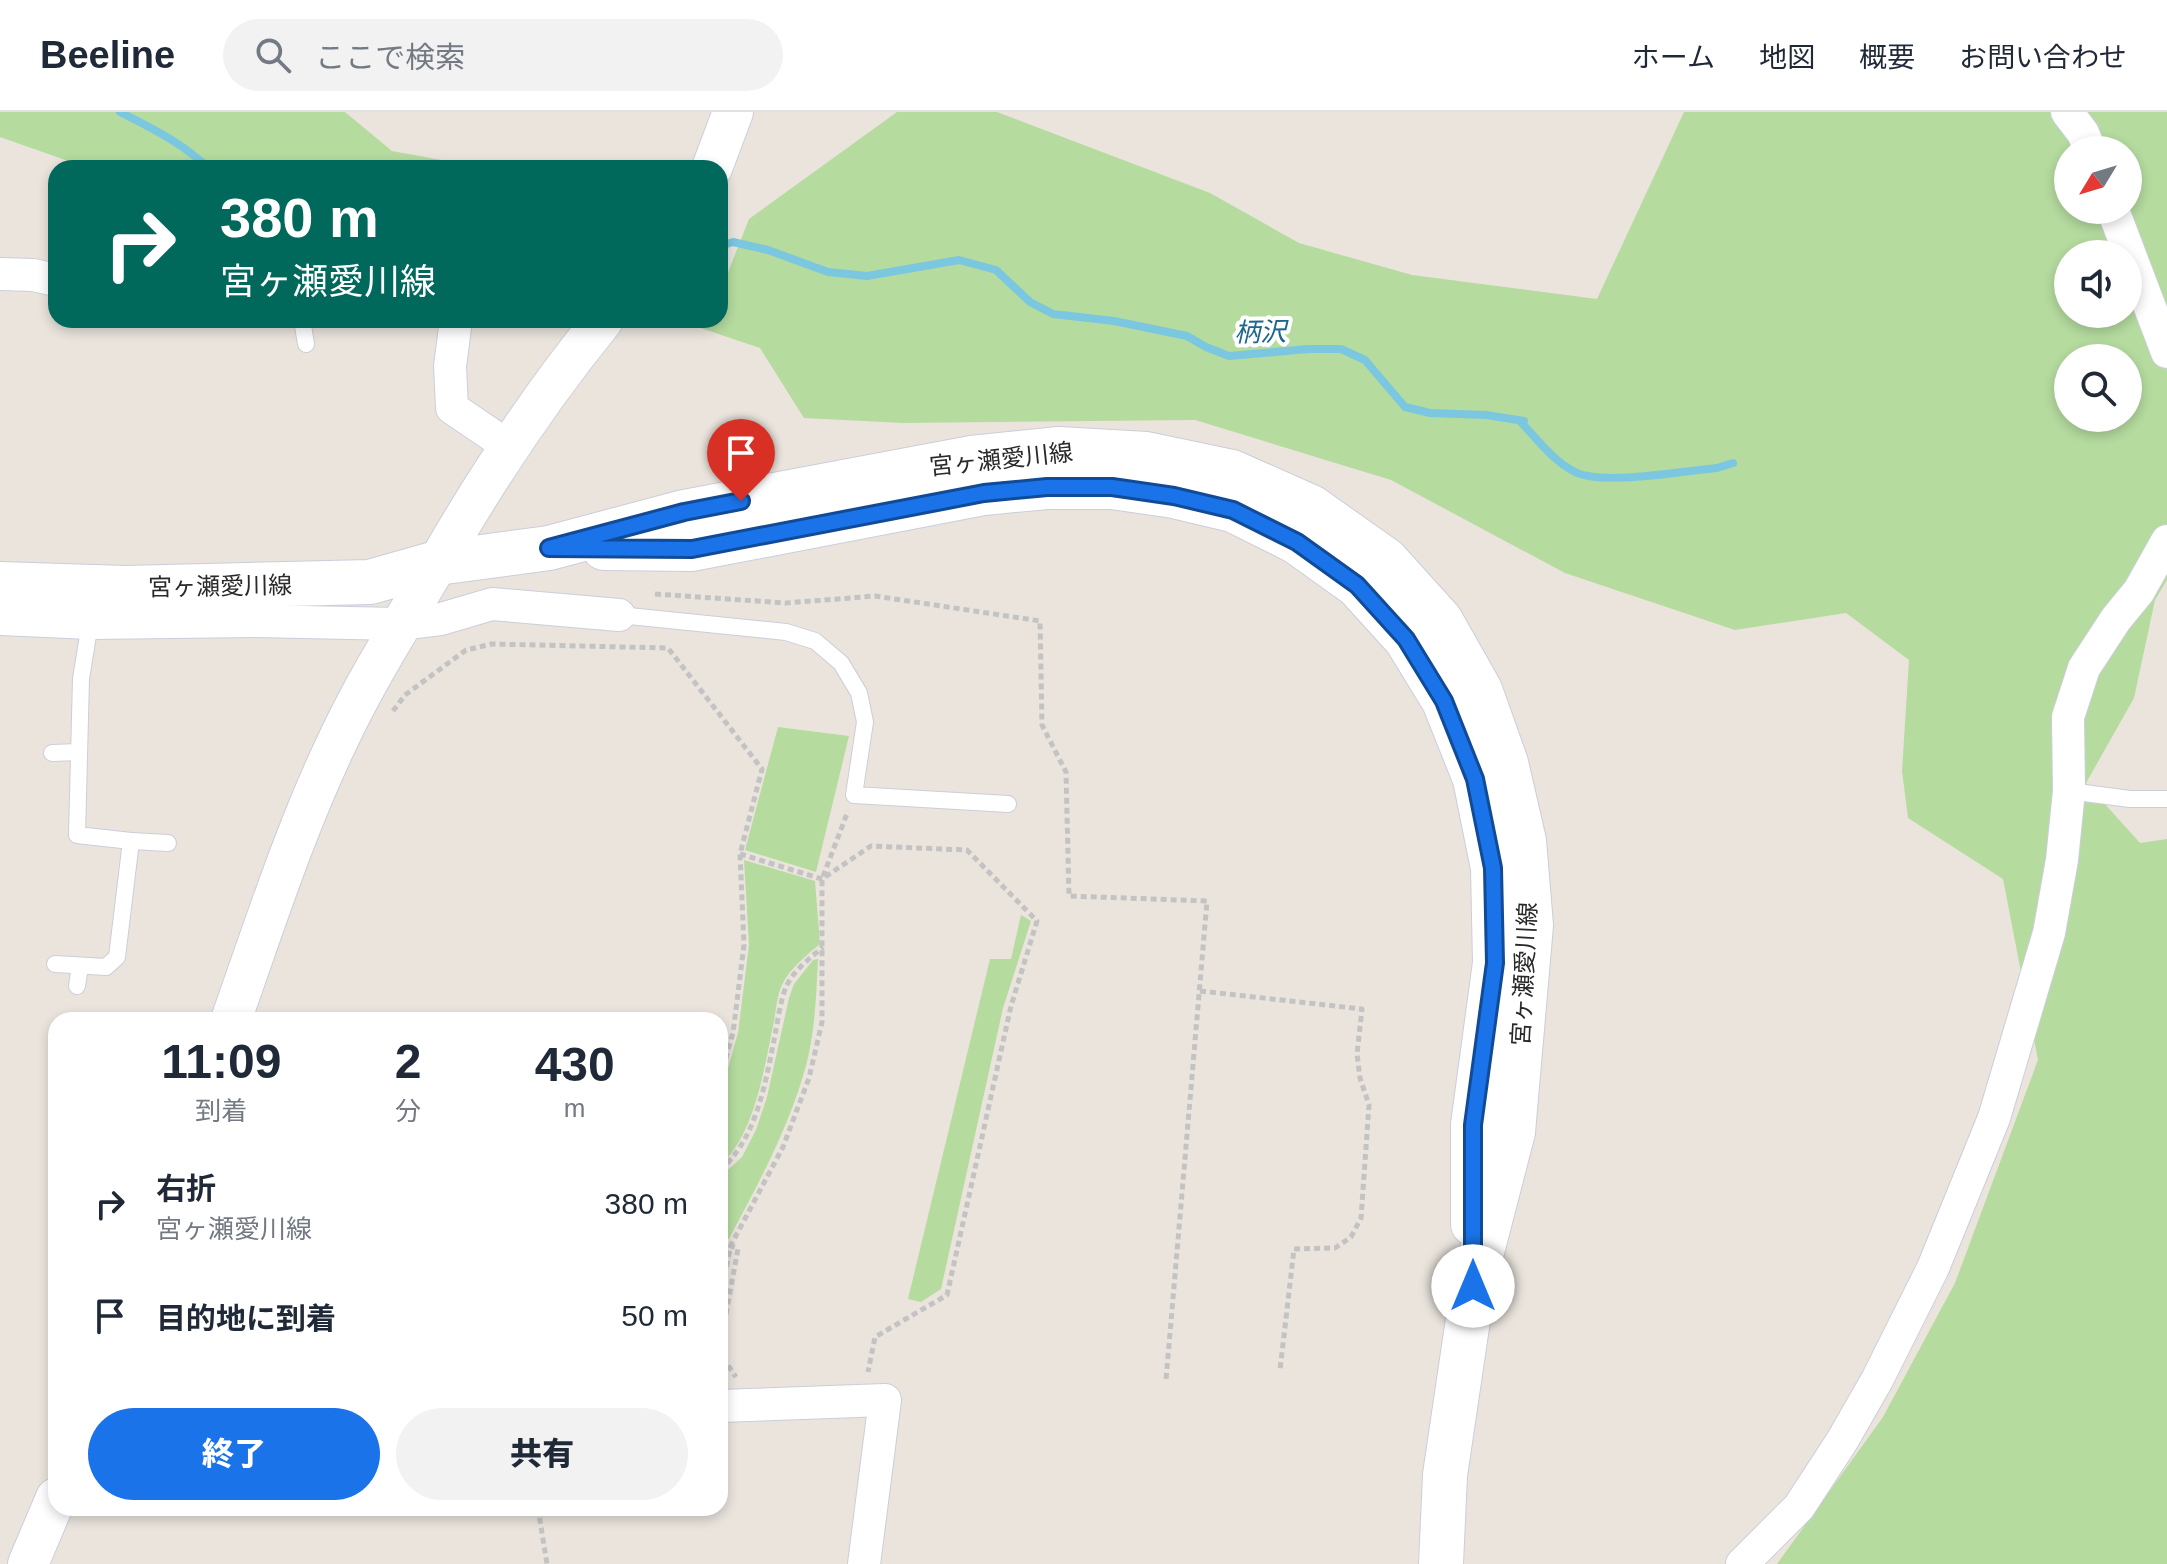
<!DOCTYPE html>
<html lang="ja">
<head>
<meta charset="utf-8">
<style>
	:root { --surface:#fff; --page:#f2f2f3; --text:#1f2937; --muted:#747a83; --line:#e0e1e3; --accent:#1a73e8 }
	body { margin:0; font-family:Arial,"Noto Sans JP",sans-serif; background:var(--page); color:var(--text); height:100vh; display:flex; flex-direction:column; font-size:30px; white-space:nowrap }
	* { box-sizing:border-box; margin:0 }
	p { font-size:26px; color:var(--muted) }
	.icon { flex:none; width:44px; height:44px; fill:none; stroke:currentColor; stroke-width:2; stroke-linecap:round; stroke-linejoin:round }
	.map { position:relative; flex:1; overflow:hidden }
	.details { position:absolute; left:48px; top:900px; width:680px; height:504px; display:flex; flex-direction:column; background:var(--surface); border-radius:24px; box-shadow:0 4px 12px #0003 }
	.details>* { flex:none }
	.guide { position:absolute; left:48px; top:48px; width:680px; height:168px; border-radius:24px; box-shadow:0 4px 12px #0003; background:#00695c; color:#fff; overflow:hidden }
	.needle { width:52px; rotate:232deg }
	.fabs { position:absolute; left:2054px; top:24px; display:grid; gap:16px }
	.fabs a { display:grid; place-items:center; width:88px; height:88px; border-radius:50%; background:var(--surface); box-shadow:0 4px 12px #0003; font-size:40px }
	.pin { position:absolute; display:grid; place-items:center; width:68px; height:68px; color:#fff; margin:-82px -34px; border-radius:50% 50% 50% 0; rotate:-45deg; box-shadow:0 0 8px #0007 }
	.pin .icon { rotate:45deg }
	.me { position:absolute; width:88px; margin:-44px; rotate:0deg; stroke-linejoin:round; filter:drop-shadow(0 0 6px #0008) }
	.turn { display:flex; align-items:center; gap:28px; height:168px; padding:0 40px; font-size:36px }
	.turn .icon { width:104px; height:104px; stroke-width:2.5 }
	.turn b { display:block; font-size:56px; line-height:68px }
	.eta { display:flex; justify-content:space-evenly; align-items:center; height:136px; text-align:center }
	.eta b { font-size:48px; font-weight:800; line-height:56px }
	.action { display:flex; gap:16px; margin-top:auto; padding:16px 40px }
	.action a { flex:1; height:92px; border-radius:48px; background:var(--accent); color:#fff; font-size:32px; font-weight:800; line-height:92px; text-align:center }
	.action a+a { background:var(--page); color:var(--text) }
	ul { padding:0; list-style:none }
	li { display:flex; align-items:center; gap:24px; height:112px; padding:0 40px }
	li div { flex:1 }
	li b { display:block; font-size:30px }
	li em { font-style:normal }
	header { display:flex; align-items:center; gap:48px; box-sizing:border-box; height:112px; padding:0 40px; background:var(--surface); border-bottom:2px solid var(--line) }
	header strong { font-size:38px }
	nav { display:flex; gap:44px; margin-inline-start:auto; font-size:28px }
	.search { width:560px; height:72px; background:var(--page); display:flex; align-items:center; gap:20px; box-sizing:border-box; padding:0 28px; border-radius:44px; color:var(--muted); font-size:30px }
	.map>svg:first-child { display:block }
	.green { fill:#b5db9f; fill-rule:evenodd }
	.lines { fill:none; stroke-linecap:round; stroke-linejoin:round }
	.stream { stroke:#7cc7e0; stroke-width:8 }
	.service-casing { stroke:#cbceda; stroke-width:18 }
	.minor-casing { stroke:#cbceda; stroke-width:34 }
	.tertiary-casing { stroke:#cbceda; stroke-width:42 }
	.secondary-casing { stroke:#cbceda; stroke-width:46 }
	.path { stroke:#c3c3c3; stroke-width:5; stroke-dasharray:6 4; stroke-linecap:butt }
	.service { stroke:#fff; stroke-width:16 }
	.minor { stroke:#fff; stroke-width:32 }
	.tertiary { stroke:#fff; stroke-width:40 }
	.secondary { stroke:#fff; stroke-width:44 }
	.route-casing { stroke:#114b97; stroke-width:20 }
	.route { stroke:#1a73e8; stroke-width:14 }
	.labels { text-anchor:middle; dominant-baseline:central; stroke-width:8; stroke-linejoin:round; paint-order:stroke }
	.street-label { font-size:24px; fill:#292929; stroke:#fff }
	.water-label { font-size:26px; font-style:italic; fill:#1c668b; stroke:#fff }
</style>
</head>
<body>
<header>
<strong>Beeline</strong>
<div class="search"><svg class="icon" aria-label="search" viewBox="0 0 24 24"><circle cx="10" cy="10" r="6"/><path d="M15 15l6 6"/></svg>ここで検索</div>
<nav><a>ホーム</a><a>地図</a><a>概要</a><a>お問い合わせ</a></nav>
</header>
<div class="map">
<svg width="2167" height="1452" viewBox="0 0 2167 1452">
	<rect width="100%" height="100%" fill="#eae4dd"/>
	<g class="green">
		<polygon points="0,0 345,0 392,39 485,56 88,56 0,25"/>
		<path d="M897,0H997L1210,81L1299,131L1412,163L1597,187L1684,0H2167V468L2155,488L2134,586L2086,671L2140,731L2167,727V1452H1777L1883,1305L1955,1171L2038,948L2003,767L1908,706L1902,659L1909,548L1846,501L1735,518L1565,461L1391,368L1195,308L903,311L804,306L760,236L683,210L686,208H720V173L725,168L749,107ZM2068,38H2128V98H2068ZM2068,142H2128V202H2068ZM2068,246H2128V306H2068Z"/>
		<polygon points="778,615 849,624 816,760 745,738"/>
		<path d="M744,748L815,769L820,832C806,844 790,856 782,873C777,883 776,898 774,909C765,952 755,1024 720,1053V984L738,921L749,833Z"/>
		<polygon points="1021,803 1031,809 1003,896 941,1177 921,1190 908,1187 990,847 1011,847"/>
		<path d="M818,847C816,886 815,926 803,964C786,1021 757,1074 729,1127L720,1123V1065L742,1045L756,1018L767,985L789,886L794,872L813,848Z"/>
	</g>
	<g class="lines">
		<g class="stream">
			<path d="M120,0C151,16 183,31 208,56"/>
			<path d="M720,134L733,130L768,138L828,160L867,164L959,148L996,158L1030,190L1053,202L1114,209L1187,224L1206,235L1229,244L1308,237H1341L1365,248L1405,295L1430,301L1486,303L1524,309H1520C1536,326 1553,349 1575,360C1604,374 1682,359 1717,356L1733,351"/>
		</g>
		<g class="service-casing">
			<g id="service">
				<polyline points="302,208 306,232"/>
				<polyline points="619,503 786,520 815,529 841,551 859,581 865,610 854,683 1008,692"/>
				<polyline points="52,641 79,640"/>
				<polyline points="2069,679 2130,687 2167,687"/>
				<polyline points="131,729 168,731"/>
				<polyline points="55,852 106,855 117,845 131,729 77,723 81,567 90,511"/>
				<polyline points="77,874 80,854"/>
			</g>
		</g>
		<g class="minor-casing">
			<g id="minor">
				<polyline points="2067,0 2083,21 2090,38"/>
				<polyline points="2113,98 2167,240"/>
				<polyline points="0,162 33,163 56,168"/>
				<polyline points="456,208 450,254 452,296 508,334"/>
				<polyline points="0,507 90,511 255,509 399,512 441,507 492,492 619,503"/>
				<polyline points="720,1294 885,1288 864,1452"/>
				<polyline points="1742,1452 1799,1395 1842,1329 1877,1268 1933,1156 1994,1006 2049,821 2062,748 2069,679 2068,605 2084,556 2116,507 2139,479 2167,429"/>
			</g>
		</g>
		<g class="tertiary-casing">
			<g id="tertiary">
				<polyline points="712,56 733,0"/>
				<path d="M231,908C265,812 296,715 340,624C369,563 405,507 439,449C488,364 541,284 603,208"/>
				<polyline points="28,1452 56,1386"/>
			</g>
		</g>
		<g class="secondary-casing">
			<g id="secondary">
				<polyline points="604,436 692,437 984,381 1047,375 1112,375 1174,384 1233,398 1297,430 1357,473 1406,527 1444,589 1475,667 1493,756 1495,851 1473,1013 1473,1112"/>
				<polyline points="0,472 125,476 370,470 437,451 549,436 684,400 971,346 1059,337 1146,342 1232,360 1311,395 1386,448 1441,509 1480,578 1506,651 1524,729 1531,813 1513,1020 1473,1174 1445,1363 1441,1452"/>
			</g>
		</g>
		<g class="path">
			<polyline points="655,482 786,491 875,484 1040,509 1042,613 1066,660 1069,784 1207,789 1166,1268"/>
			<polyline points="393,599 405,583 466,538 492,532 668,536 762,657 740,742 744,833 733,921 720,967"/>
			<polyline points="740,742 822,767 871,734 967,738 1037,809 1011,894 947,1183 875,1225 868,1260"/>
			<polyline points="1200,879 1362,897 1357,942 1360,966 1369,993 1361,1106 1351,1125 1335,1136 1294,1137 1280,1258"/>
			<path d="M720,1058C757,1027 766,968 775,923C778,908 780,890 786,875C793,859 810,846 823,835"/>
			<polyline points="720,1129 738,1137 721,1230 721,1243 736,1265"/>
			<polyline points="720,1184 731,1133 783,1035 809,966 822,910 822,767 848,699"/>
			<polyline points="538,1396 547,1452"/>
		</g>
		<use href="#service" class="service"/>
		<use href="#minor" class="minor"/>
		<use href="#tertiary" class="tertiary"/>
		<use href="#secondary" class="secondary"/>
	</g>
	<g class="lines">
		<g class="route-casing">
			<polyline id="route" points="741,389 684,400 549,436 692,437 984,381 1047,375 1112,375 1174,384 1233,398 1297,430 1357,473 1406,527 1444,589 1475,667 1493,756 1495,851 1473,1013 1473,1174"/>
		</g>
		<use href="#route" class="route"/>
	</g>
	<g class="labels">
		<g class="street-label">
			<text transform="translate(1001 347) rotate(-6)">宮ヶ瀬愛川線</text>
			<text transform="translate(220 474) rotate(-1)">宮ヶ瀬愛川線</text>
			<text transform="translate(1524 862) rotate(-87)">宮ヶ瀬愛川線</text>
		</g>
		<g class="water-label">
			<text transform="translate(1260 220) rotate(-1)">柄沢</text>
		</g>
	</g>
</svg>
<div class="fabs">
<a><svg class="needle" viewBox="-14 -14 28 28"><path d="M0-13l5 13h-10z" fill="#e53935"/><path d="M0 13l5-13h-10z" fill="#747a83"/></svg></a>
<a><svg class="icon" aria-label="sound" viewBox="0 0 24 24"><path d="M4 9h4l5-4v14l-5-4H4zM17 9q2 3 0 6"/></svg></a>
<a><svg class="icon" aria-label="search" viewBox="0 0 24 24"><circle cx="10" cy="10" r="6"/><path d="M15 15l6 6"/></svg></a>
</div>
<div class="pin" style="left:741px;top:389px;background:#d93025"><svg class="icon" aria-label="arrive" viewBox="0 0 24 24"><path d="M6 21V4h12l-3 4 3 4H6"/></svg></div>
<svg class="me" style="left:1473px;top:1174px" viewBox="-20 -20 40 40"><circle r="19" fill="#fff"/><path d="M0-13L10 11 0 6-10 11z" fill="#1a73e8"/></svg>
<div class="guide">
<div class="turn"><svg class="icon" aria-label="right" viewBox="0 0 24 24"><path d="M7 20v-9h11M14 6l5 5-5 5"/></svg><div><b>380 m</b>宮ヶ瀬愛川線</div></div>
</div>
<section class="details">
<div class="eta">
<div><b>11:09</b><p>到着</p></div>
<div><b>2</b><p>分</p></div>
<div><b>430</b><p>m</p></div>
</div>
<ul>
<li><svg class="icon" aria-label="right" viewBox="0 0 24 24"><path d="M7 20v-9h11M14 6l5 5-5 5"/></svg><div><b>右折</b><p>宮ヶ瀬愛川線</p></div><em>380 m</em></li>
<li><svg class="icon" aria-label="arrive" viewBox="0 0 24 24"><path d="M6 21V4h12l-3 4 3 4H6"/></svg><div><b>目的地に到着</b></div><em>50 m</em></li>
</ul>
<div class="action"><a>終了</a><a>共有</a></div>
</section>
</div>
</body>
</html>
